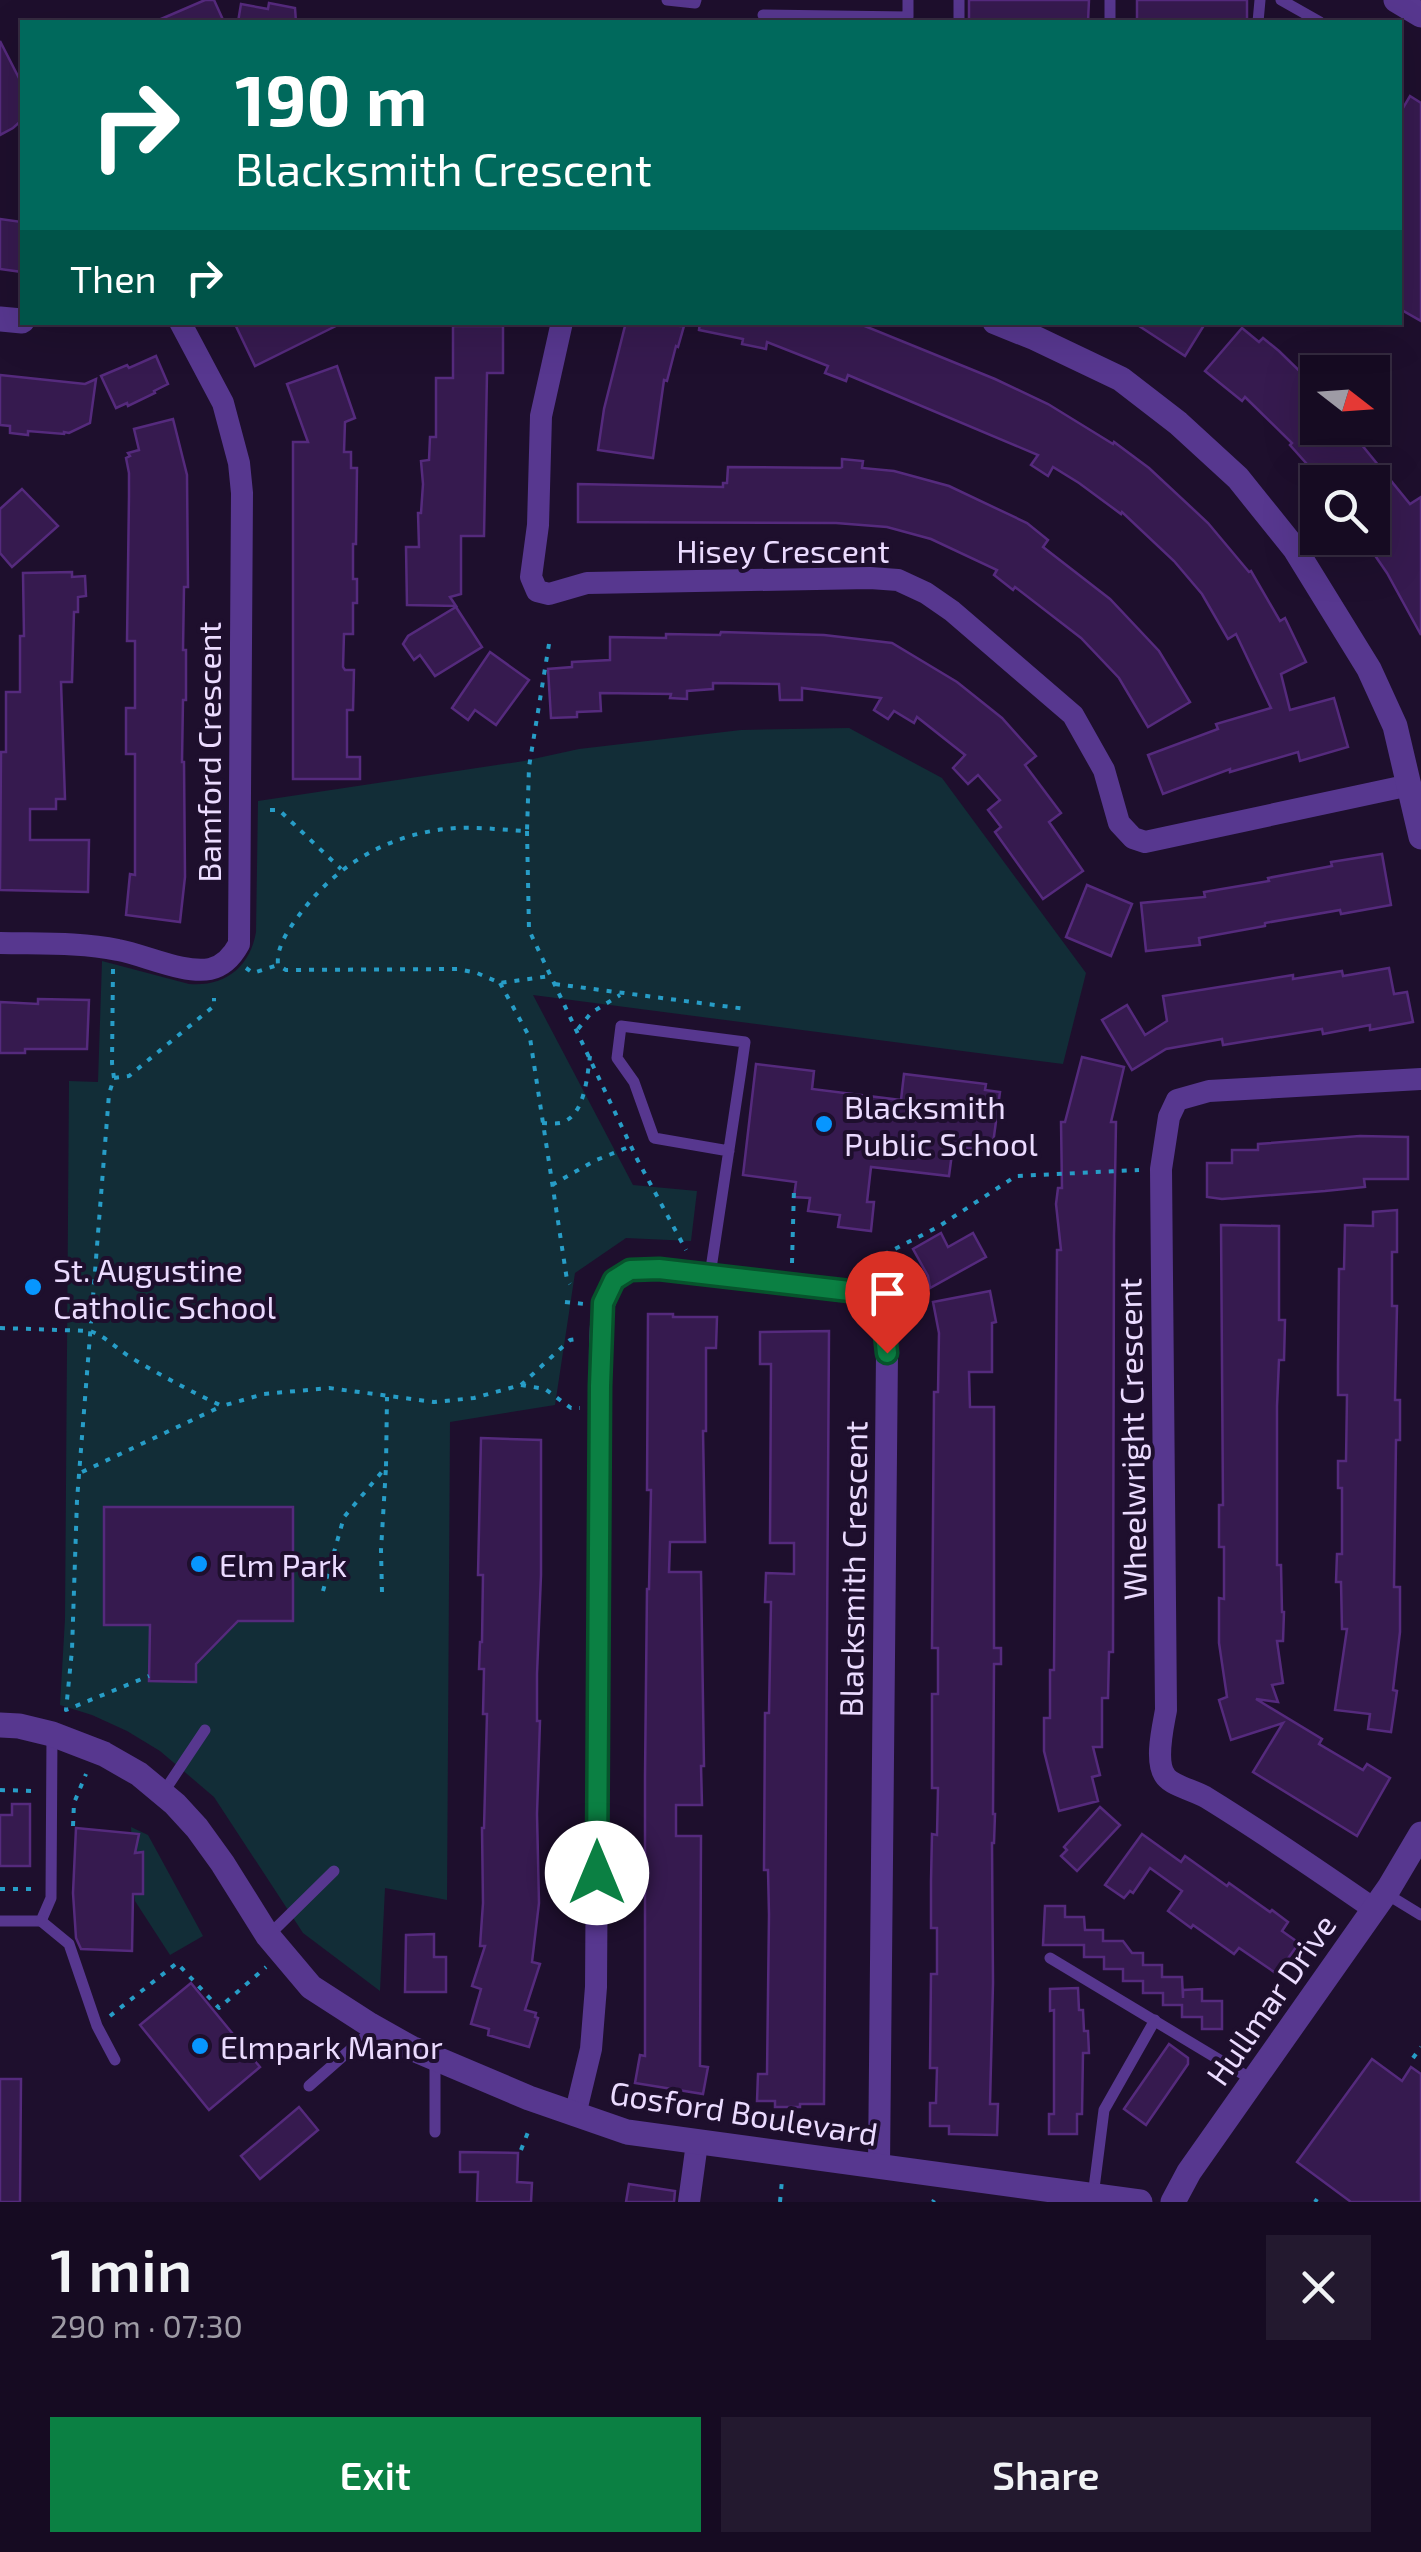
<!DOCTYPE html>
<html lang="en">
<head>
<meta charset="utf-8">
<style>
	:root { --surface:#160b22; --page:#23192f; --text:#f1f3f6; --muted:#9e9ba5; --line:#352b40; --accent:#0b8043 }
	body { margin:0; font-family:"Exo 2",sans-serif; background:var(--page); color:var(--text); height:100vh; display:flex; flex-direction:column; font-size:38px; white-space:nowrap }
	* { box-sizing:border-box; margin:0 }
	p { font-size:32px; color:var(--muted) }
	.icon { flex:none; width:55px; height:55px; fill:none; stroke:currentColor; stroke-width:2; stroke-linecap:round; stroke-linejoin:round }
	.map { position:relative; height:2202px; overflow:hidden }
	.drawer { display:flex; flex-direction:column; background:var(--surface); flex:1 }
	.drawer>* { flex:none }
	.banner { position:absolute; left:20px; top:20px; width:1382px; height:305px; border-radius:0px; box-shadow:0 10px 40px #0002,0 0 0 2px var(--line); background:#00695c; color:#fff; overflow:hidden }
	.needle { width:65px; rotate:107deg }
	.fabs { position:absolute; left:1300px; top:355px; display:grid; gap:20px }
	.fabs a { display:grid; place-items:center; width:90px; height:90px; border-radius:0px; background:var(--surface); box-shadow:0 10px 40px #0002,0 0 0 2px var(--line); font-size:50px }
	.pin { position:absolute; display:grid; place-items:center; width:85px; height:85px; color:#fff; margin:-102px -42px; border-radius:50% 50% 50% 0; rotate:-45deg; box-shadow:0 0 10px #0007 }
	.pin .icon { rotate:45deg }
	.me { position:absolute; width:110px; margin:-55px; rotate:0deg; stroke-linejoin:round; filter:drop-shadow(0 0 8px #0008) }
	.turn { display:flex; align-items:center; gap:35px; height:210px; padding:0 50px; font-size:45px }
	.turn .icon { width:130px; height:130px; stroke-width:2.5 }
	.turn b { display:block; font-size:70px; line-height:85px }
	.then { display:flex; align-items:center; height:95px; padding:0 50px; background:#0003; gap:20px; font-size:38px }
	.round { display:grid; place-items:center; flex:none; width:105px; height:105px; border-radius:0px; background:var(--page) }
	.summary { display:flex; align-items:center; justify-content:space-between; height:170px; padding:0 50px }
	h1 { font-size:60px; font-weight:600; line-height:75px }
	.primary-button { display:flex; gap:20px; margin-top:auto; padding:20px 50px }
	.primary-button a { flex:1; height:115px; border-radius:0px; background:var(--accent); color:#fff; font-size:40px; font-weight:600; line-height:115px; text-align:center }
	.primary-button a+a { background:var(--page); color:var(--text) }
	.map>svg:first-child { display:block }
	.green { fill:#122d37 }
	.building { fill:#361a4f; stroke:#552a7d; stroke-width:2.5 }
	.lines { fill:none; stroke-linecap:round; stroke-linejoin:round }
	.path { stroke:#279dc7; stroke-width:4; stroke-dasharray:5 8; stroke-linecap:butt }
	.service { stroke:#57378f; stroke-width:11 }
	.minor { stroke:#57378f; stroke-width:22 }
	.tertiary { stroke:#57378f; stroke-width:25 }
	.route-casing { stroke:#07532c; stroke-width:25 }
	.route { stroke:#0b8043; stroke-width:18 }
	.poi-dot { fill:#0796ff; stroke:#1e0f2d; stroke-width:4 }
	.labels { text-anchor:middle; dominant-baseline:central; stroke-width:8; stroke-linejoin:round; paint-order:stroke }
	.street-label { font-size:32px; fill:#ebdbff; stroke:#1e0f2d }
	.poi-label { font-size:32px; fill:#ebdbff; stroke:#1e0f2d; text-anchor:start }
</style>
</head>
<body>
<div class="map">
<svg width="1421" height="2202" viewBox="0 0 1421 2202">
	<rect width="100%" height="100%" fill="#1e0f2d"/>
	<g class="green">
		<path d="M849,728L942,778L1086,973L1063,1064L533,995L633,1185L697,1191L691,1241L626,1238L575,1273L555,1405L450,1422L447,1900L385,1888L380,1991L303,1933L214,1797L160,1751L127,1731L92,1715L60,1705L65,1619L69,1081L98,1082L102,961L189,984C225,987 250,967 256,932L258,801L524,761L579,749L741,730Z"/>
		<polygon points="131,1827 148,1835 203,1936 170,1955 135,1901"/>
	</g>
	<g class="building">
		<polygon points="205,0 214,0 224,22 154,22"/>
		<polygon points="969,0 1089,0 1088,22 969,22"/>
		<rect x="1137" y="0" width="110" height="22"/>
		<polygon points="269,3 295,8 296,22 238,22 241,4 268,9"/>
		<polygon points="0,41 22,84 22,120 13,128 0,135"/>
		<polygon points="1410,96 1421,103 1421,321 1400,309 1400,113"/>
		<polygon points="0,219 22,222 22,272 0,269"/>
		<polygon points="234,322 344,322 255,366"/>
		<polygon points="626,322 682,322 681,326 684,326 678,347 676,346 667,381 664,380 653,458 598,450 604,409"/>
		<polygon points="700,322 855,322 995,379 1048,404 1113,444 1114,442 1149,468 1208,523 1249,572 1251,571 1280,621 1285,618 1306,662 1281,674 1290,710 1334,698 1348,747 1300,761 1298,752 1230,772 1230,769 1163,794 1148,755 1218,729 1216,724 1271,708 1236,634 1228,639 1202,594 1174,561 1122,512 1121,514 1079,483 1053,467 1048,476 1031,465 1038,455 848,375 846,381 825,373 828,366 767,342 766,349 742,344 743,339 699,330"/>
		<polygon points="1133,322 1206,322 1185,356"/>
		<polygon points="453,326 503,326 503,373 487,373 484,536 461,536 461,594 450,597 456,606 407,605 406,547 419,547 418,513 421,513 423,484 421,461 429,460 430,437 436,437 436,378 453,378"/>
		<polygon points="1242,328 1259,342 1263,338 1279,351 1318,389 1318,428 1348,428 1410,504 1421,497 1421,635 1387,573 1363,538 1372,538 1372,482 1323,482 1290,445 1292,443 1245,397 1242,401 1205,371"/>
		<polygon points="156,356 168,384 154,391 155,393 128,406 127,403 116,408 101,376 127,365 129,368"/>
		<polygon points="337,366 355,418 345,422 344,452 351,452 351,468 357,468 356,544 353,544 353,579 357,579 357,603 353,603 353,634 344,634 343,667 345,670 354,670 353,710 347,710 347,757 360,757 360,779 293,779 293,442 308,442 287,384"/>
		<polygon points="0,375 85,384 96,379 90,423 69,433 64,432 64,434 28,431 28,435 10,433 10,426 0,425"/>
		<polygon points="173,419 187,475 188,587 184,587 183,650 186,650 186,700 183,700 182,762 184,762 185,877 180,922 126,915 130,874 135,875 135,754 126,754 126,708 135,708 135,641 127,641 129,496 129,473 126,458 130,456 128,453 139,450 134,429"/>
		<polygon points="842,459 863,461 862,468 894,471 949,486 1027,523 1048,540 1043,547 1110,599 1159,651 1190,702 1148,727 1119,678 1081,638 1015,587 1013,590 994,575 997,570 931,539 887,527 836,523 578,522 578,484 723,487 723,483 727,483 728,467 840,468 842,467"/>
		<polygon points="22,489 58,526 12,567 0,553 0,509"/>
		<polygon points="72,572 72,577 85,576 86,596 78,597 78,612 74,612 72,682 61,682 65,799 56,799 56,809 30,809 30,840 89,840 88,892 0,890 1,752 6,752 6,692 20,692 20,636 24,636 23,573"/>
		<polygon points="456,607 482,647 435,676 420,655 414,660 403,644 408,636"/>
		<polygon points="721,632 824,635 892,643 957,682 1002,718 1036,756 1025,765 1061,813 1049,822 1083,871 1043,899 995,832 1001,827 988,810 1000,800 978,775 968,784 953,768 965,755 917,717 914,723 894,711 888,719 874,710 881,698 802,688 802,700 780,700 779,684 713,683 713,689 687,691 687,699 670,698 671,694 600,693 601,711 577,712 577,717 551,718 548,669 572,667 572,662 610,660 610,637 666,638 666,634 720,635"/>
		<polygon points="490,652 529,680 496,725 475,710 468,720 452,708"/>
		<polygon points="1382,854 1391,905 1341,914 1340,910 1265,923 1265,926 1199,938 1200,945 1146,951 1141,903 1205,897 1204,892 1269,881 1268,878 1332,866 1331,862"/>
		<polygon points="1087,885 1132,904 1111,956 1066,937"/>
		<polygon points="1389,968 1394,994 1407,992 1413,1022 1370,1030 1370,1025 1323,1034 1322,1029 1223,1045 1222,1039 1166,1049 1132,1070 1102,1020 1127,1005 1145,1035 1167,1021 1163,996 1293,975 1293,979 1342,971 1343,976"/>
		<polygon points="38,999 89,1000 87,1049 25,1049 25,1053 0,1053 0,1002 38,1004"/>
		<polygon points="1082,1057 1124,1067 1111,1122 1116,1122 1114,1236 1113,1652 1109,1652 1108,1698 1102,1698 1102,1747 1093,1747 1100,1775 1092,1777 1098,1801 1059,1811 1044,1751 1044,1718 1050,1718 1050,1670 1054,1670 1057,1250 1061,1250 1056,1204 1058,1188 1062,1188 1061,1122 1065,1122"/>
		<polygon points="756,1064 814,1071 812,1089 901,1100 904,1074 986,1084 985,1090 1000,1092 992,1151 953,1146 949,1176 871,1167 867,1202 874,1202 871,1231 838,1227 840,1215 808,1211 810,1198 794,1197 796,1182 743,1175"/>
		<polygon points="1360,1136 1408,1137 1408,1179 1364,1179 1365,1187 1325,1191 1222,1199 1207,1197 1207,1163 1232,1163 1232,1150 1258,1150 1258,1144"/>
		<polygon points="1397,1210 1397,1252 1392,1252 1392,1306 1397,1306 1395,1400 1400,1400 1400,1440 1396,1440 1394,1587 1400,1587 1400,1632 1393,1690 1397,1691 1391,1732 1368,1729 1370,1714 1335,1710 1347,1629 1342,1629 1341,1582 1336,1582 1337,1554 1342,1554 1342,1488 1338,1488 1338,1461 1346,1461 1347,1395 1338,1395 1338,1367 1339,1269 1344,1269 1345,1225 1373,1226 1373,1212"/>
		<polygon points="1221,1225 1279,1226 1279,1320 1285,1320 1284,1360 1279,1360 1277,1406 1277,1565 1281,1565 1282,1612 1284,1612 1283,1641 1277,1641 1283,1683 1272,1685 1278,1702 1256,1699 1322,1739 1319,1744 1363,1770 1367,1764 1390,1778 1357,1836 1253,1772 1283,1723 1231,1740 1219,1700 1227,1697 1219,1643 1219,1598 1224,1599 1224,1547 1219,1547 1219,1505 1223,1505"/>
		<polygon points="941,1233 948,1247 973,1233 986,1257 930,1288 928,1276 913,1249"/>
		<polygon points="990,1291 996,1322 992,1323 992,1372 969,1372 970,1407 994,1407 994,1648 1001,1648 1001,1664 994,1664 993,1814 995,1814 994,1843 992,1843 993,1983 990,2104 998,2104 997,2135 949,2134 949,2126 930,2126 930,2103 936,2103 937,2068 930,2068 931,1974 937,1974 937,1928 931,1928 931,1881 932,1834 937,1835 938,1788 932,1788 932,1694 938,1694 938,1648 932,1648 934,1392 938,1392 939,1333 933,1302"/>
		<polygon points="648,1314 673,1314 673,1317 717,1317 716,1348 706,1348 706,1431 703,1431 705,1542 670,1542 669,1572 701,1572 704,1766 701,1766 702,1805 676,1805 676,1836 701,1836 700,2066 708,2067 703,2094 635,2083 640,2055 645,2056 645,1776 647,1589 649,1589 651,1490 647,1490"/>
		<polygon points="829,1331 824,2104 800,2104 800,2107 775,2107 775,2101 757,2101 758,2074 767,2074 769,1915 768,1870 764,1870 765,1713 769,1713 771,1602 765,1602 766,1573 794,1574 794,1543 770,1543 771,1364 760,1364 760,1332"/>
		<polygon points="481,1438 541,1440 541,1575 537,1674 537,1721 540,1721 537,1814 539,1903 532,1962 540,1964 525,2010 536,2013 535,2017 538,2018 529,2047 488,2035 489,2029 471,2024 481,1989 472,1986 485,1946 480,1946 483,1903 482,1828 484,1828 487,1714 483,1714 484,1669 479,1669 480,1642 482,1642 483,1575 478,1575"/>
		<polygon points="104,1507 293,1507 293,1621 238,1621 196,1664 196,1682 149,1681 150,1625 104,1625"/>
		<polygon points="12,1804 30,1804 30,1866 0,1866 0,1815 12,1815"/>
		<polygon points="1100,1807 1120,1825 1077,1871 1061,1856 1067,1850 1064,1847"/>
		<polygon points="76,1828 139,1834 135,1853 143,1852 143,1894 133,1894 132,1951 81,1949 76,1938 73,1893"/>
		<polygon points="1142,1834 1181,1862 1185,1856 1227,1886 1229,1883 1270,1912 1272,1910 1288,1922 1282,1931 1299,1943 1277,1974 1239,1948 1234,1954 1193,1925 1191,1928 1168,1911 1182,1891 1150,1868 1133,1893 1130,1891 1124,1898 1105,1885"/>
		<polygon points="1045,1906 1065,1906 1065,1917 1084,1917 1085,1930 1103,1930 1103,1941 1123,1941 1132,1953 1143,1953 1143,1965 1162,1965 1162,1977 1182,1977 1183,1998 1183,1990 1202,1989 1202,2001 1222,2001 1222,2029 1202,2029 1202,2017 1182,2017 1182,2005 1163,2005 1163,1993 1143,1993 1143,1981 1123,1981 1123,1969 1104,1969 1104,1957 1084,1957 1084,1945 1043,1945"/>
		<polygon points="434,1934 434,1957 446,1957 446,1992 405,1992 406,1935"/>
		<polygon points="191,1983 260,2067 209,2110 140,2025"/>
		<polygon points="1078,1988 1079,2010 1083,2010 1084,2031 1088,2031 1089,2053 1083,2053 1082,2114 1077,2114 1077,2134 1049,2134 1049,2114 1054,2114 1054,2010 1050,2011 1050,1989"/>
		<polygon points="1169,2044 1188,2058 1188,2064 1146,2125 1124,2109"/>
		<polygon points="1372,2059 1402,2081 1411,2067 1421,2074 1421,2202 1351,2202 1297,2162"/>
		<polygon points="0,2079 21,2079 20,2202 0,2202"/>
		<polygon points="299,2107 318,2130 260,2179 241,2156"/>
		<polygon points="460,2152 518,2153 517,2182 532,2183 531,2202 477,2202 478,2172 460,2172"/>
		<polygon points="629,2184 675,2191 674,2202 626,2202"/>
	</g>
	<g class="lines">
		<g class="path">
			<path d="M549,644L529,767L527,831C504,830 480,827 457,828C394,832 341,861 303,910C291,926 276,945 278,965L286,970L458,969L477,973L500,983L550,976"/>
			<polyline points="270,810 279,810 341,869"/>
			<polyline points="527,831 529,930 637,1159 686,1250"/>
			<polyline points="246,968 253,973 278,965"/>
			<polyline points="113,969 112,1063 114,1078 109,1094 77,1500 72,1650 66,1710 149,1676"/>
			<polyline points="500,983 530,1038 567,1280 570,1284"/>
			<polyline points="555,984 746,1009"/>
			<polyline points="578,1029 591,1013 620,995"/>
			<polyline points="114,1078 129,1076 214,1006 214,998"/>
			<path d="M542,1123C548,1123 554,1124 560,1123C585,1117 587,1077 590,1056"/>
			<polyline points="552,1185 594,1161 631,1146"/>
			<polyline points="792,1263 794,1188"/>
			<polyline points="884,1276 868,1268 875,1259 938,1227 1016,1176 1139,1170"/>
			<polyline points="565,1302 584,1304"/>
			<path d="M0,1328L90,1331C105,1336 116,1348 130,1357C160,1375 190,1391 222,1406L264,1394L329,1388L434,1402L474,1398L521,1385L570,1340L577,1339"/>
			<polyline points="521,1385 545,1389 571,1408 580,1408"/>
			<polyline points="82,1472 222,1406"/>
			<polyline points="323,1591 344,1517 386,1467 387,1397"/>
			<polyline points="382,1592 381,1550 386,1467"/>
			<polyline points="0,1790 35,1791"/>
			<polyline points="73,1826 74,1803 86,1774"/>
			<polyline points="0,1889 34,1889 34,1887"/>
			<polyline points="110,2016 177,1963 219,2008 266,1967"/>
			<polyline points="1413,2058 1421,2047"/>
			<polyline points="521,2150 530,2127"/>
			<polyline points="780,2202 782,2180"/>
			<polyline points="933,2202 934,2200"/>
			<polyline points="1315,2202 1317,2199"/>
		</g>
		<g class="service">
			<polyline points="667,0 695,3 696,0"/>
			<polyline points="959,0 959,22"/>
			<polyline points="1110,0 1110,22"/>
			<polyline points="1281,0 1320,22"/>
			<polyline points="763,15 908,17 908,0"/>
			<polyline points="1258,22 1260,0"/>
			<path d="M710,1275C722,1198 734,1120 745,1042L621,1026L617,1058L634,1082L654,1138L729,1151"/>
			<polyline points="163,1793 205,1730"/>
			<polyline points="1385,1893 1421,1915"/>
			<polyline points="0,1921 41,1921 51,1898 52,1734"/>
			<polyline points="41,1921 69,1944 97,2026 115,2060"/>
			<polyline points="269,1935 334,1871"/>
			<polyline points="1050,1958 1253,2080"/>
			<polyline points="435,2058 435,2132"/>
			<polyline points="309,2086 375,2028"/>
			<polyline points="1093,2196 1104,2110 1155,2020"/>
		</g>
		<g class="minor">
			<polyline points="562,322 541,416 538,525 531,577 537,591 549,594 587,583 870,578 898,580 926,593 952,611 1073,715 1104,770 1119,823 1133,838 1145,842 1410,785"/>
			<path d="M0,943C39,944 80,942 118,950C145,955 184,974 210,969C224,966 233,955 239,944L242,493L239,463L223,403L180,322"/>
			<path d="M1374,1909C1319,1871 1264,1833 1207,1798C1196,1791 1173,1786 1166,1777C1154,1763 1163,1727 1166,1710L1161,1169L1169,1117L1177,1100L1209,1091L1421,1079"/>
			<path d="M575,2115L591,2049L596,1987L600,1386C601,1354 593,1287 627,1272C636,1268 649,1269 659,1269L858,1292C884,1306 884,1326 887,1353L879,2166"/>
			<polyline points="689,2202 697,2143"/>
		</g>
		<g class="tertiary">
			<polyline points="1396,0 1421,15"/>
			<polyline points="0,319 22,321"/>
			<polyline points="995,322 1035,338 1121,379 1178,423 1238,478 1295,549 1369,669 1395,726 1421,837"/>
			<polyline points="0,1725 19,1726 52,1734 104,1754 139,1774 175,1804 197,1828 223,1864 268,1936 311,1987 370,2025 411,2048 529,2098 627,2132 1140,2202"/>
			<polyline points="1173,2202 1189,2172 1389,1888 1421,1834"/>
		</g>
	</g>
	<g class="lines">
		<g class="route-casing">
			<path id="route" d="M597,1873L600,1386L603,1303L614,1280L630,1270L659,1269L858,1292C884,1306 884,1326 887,1353"/>
		</g>
		<use href="#route" class="route"/>
	</g>
	<g class="poi-dot">
		<circle cx="824" cy="1124" r="10"/>
		<circle cx="33" cy="1287" r="10"/>
		<circle cx="199" cy="1564" r="10"/>
		<circle cx="200" cy="2046" r="10"/>
	</g>
	<g class="labels">
		<g class="street-label">
			<text x="783" y="550">Hisey Crescent</text>
			<text transform="translate(208 752) rotate(-90)">Bamford Crescent</text>
			<text transform="translate(1131 1439) rotate(-91)">Wheelwright Crescent</text>
			<text transform="translate(852 1569) rotate(-89)">Blacksmith Crescent</text>
			<text transform="translate(1270 1999) rotate(-55)">Hullmar Drive</text>
			<text transform="translate(744 2112) rotate(9)">Gosford Boulevard</text>
		</g>
		<g class="poi-label">
			<text x="844" y="1106">Blacksmith<tspan x="844" dy="37">Public School</tspan></text>
			<text x="53" y="1269">St. Augustine<tspan x="53" dy="37">Catholic School</tspan></text>
			<text x="219" y="1564">Elm Park</text>
			<text x="220" y="2046">Elmpark Manor</text>
		</g>
	</g>
</svg>
<div class="fabs">
<a><svg class="needle" viewBox="-14 -14 28 28"><path d="M0-13l5 13h-10z" fill="#e53935"/><path d="M0 13l5-13h-10z" fill="#9e9ba5"/></svg></a>
<a><svg class="icon" aria-label="search" viewBox="0 0 24 24"><circle cx="10" cy="10" r="6"/><path d="M15 15l6 6"/></svg></a>
</div>
<div class="pin" style="left:887px;top:1353px;background:#d93025"><svg class="icon" aria-label="arrive" viewBox="0 0 24 24"><path d="M6 21V4h12l-3 4 3 4H6"/></svg></div>
<svg class="me" style="left:597px;top:1873px" viewBox="-20 -20 40 40"><circle r="19" fill="#fff"/><path d="M0-13L10 11 0 6-10 11z" fill="#0b8043"/></svg>
<div class="banner">
<div class="turn"><svg class="icon" aria-label="right" viewBox="0 0 24 24"><path d="M7 20v-9h11M14 6l5 5-5 5"/></svg><div><b>190 m</b>Blacksmith Crescent</div></div>
<div class="then">Then<svg class="icon" aria-label="right" viewBox="0 0 24 24"><path d="M7 20v-9h11M14 6l5 5-5 5"/></svg></div>
</div>
</div>
<section class="drawer">
<div class="summary"><div><h1>1 min</h1><p>290 m · 07:30</p></div><a class="round"><svg class="icon" aria-label="close" viewBox="0 0 24 24"><path d="M6 6l12 12M18 6L6 18"/></svg></a></div>
<div class="primary-button"><a>Exit</a><a>Share</a></div>
</section>
</body>
</html>
